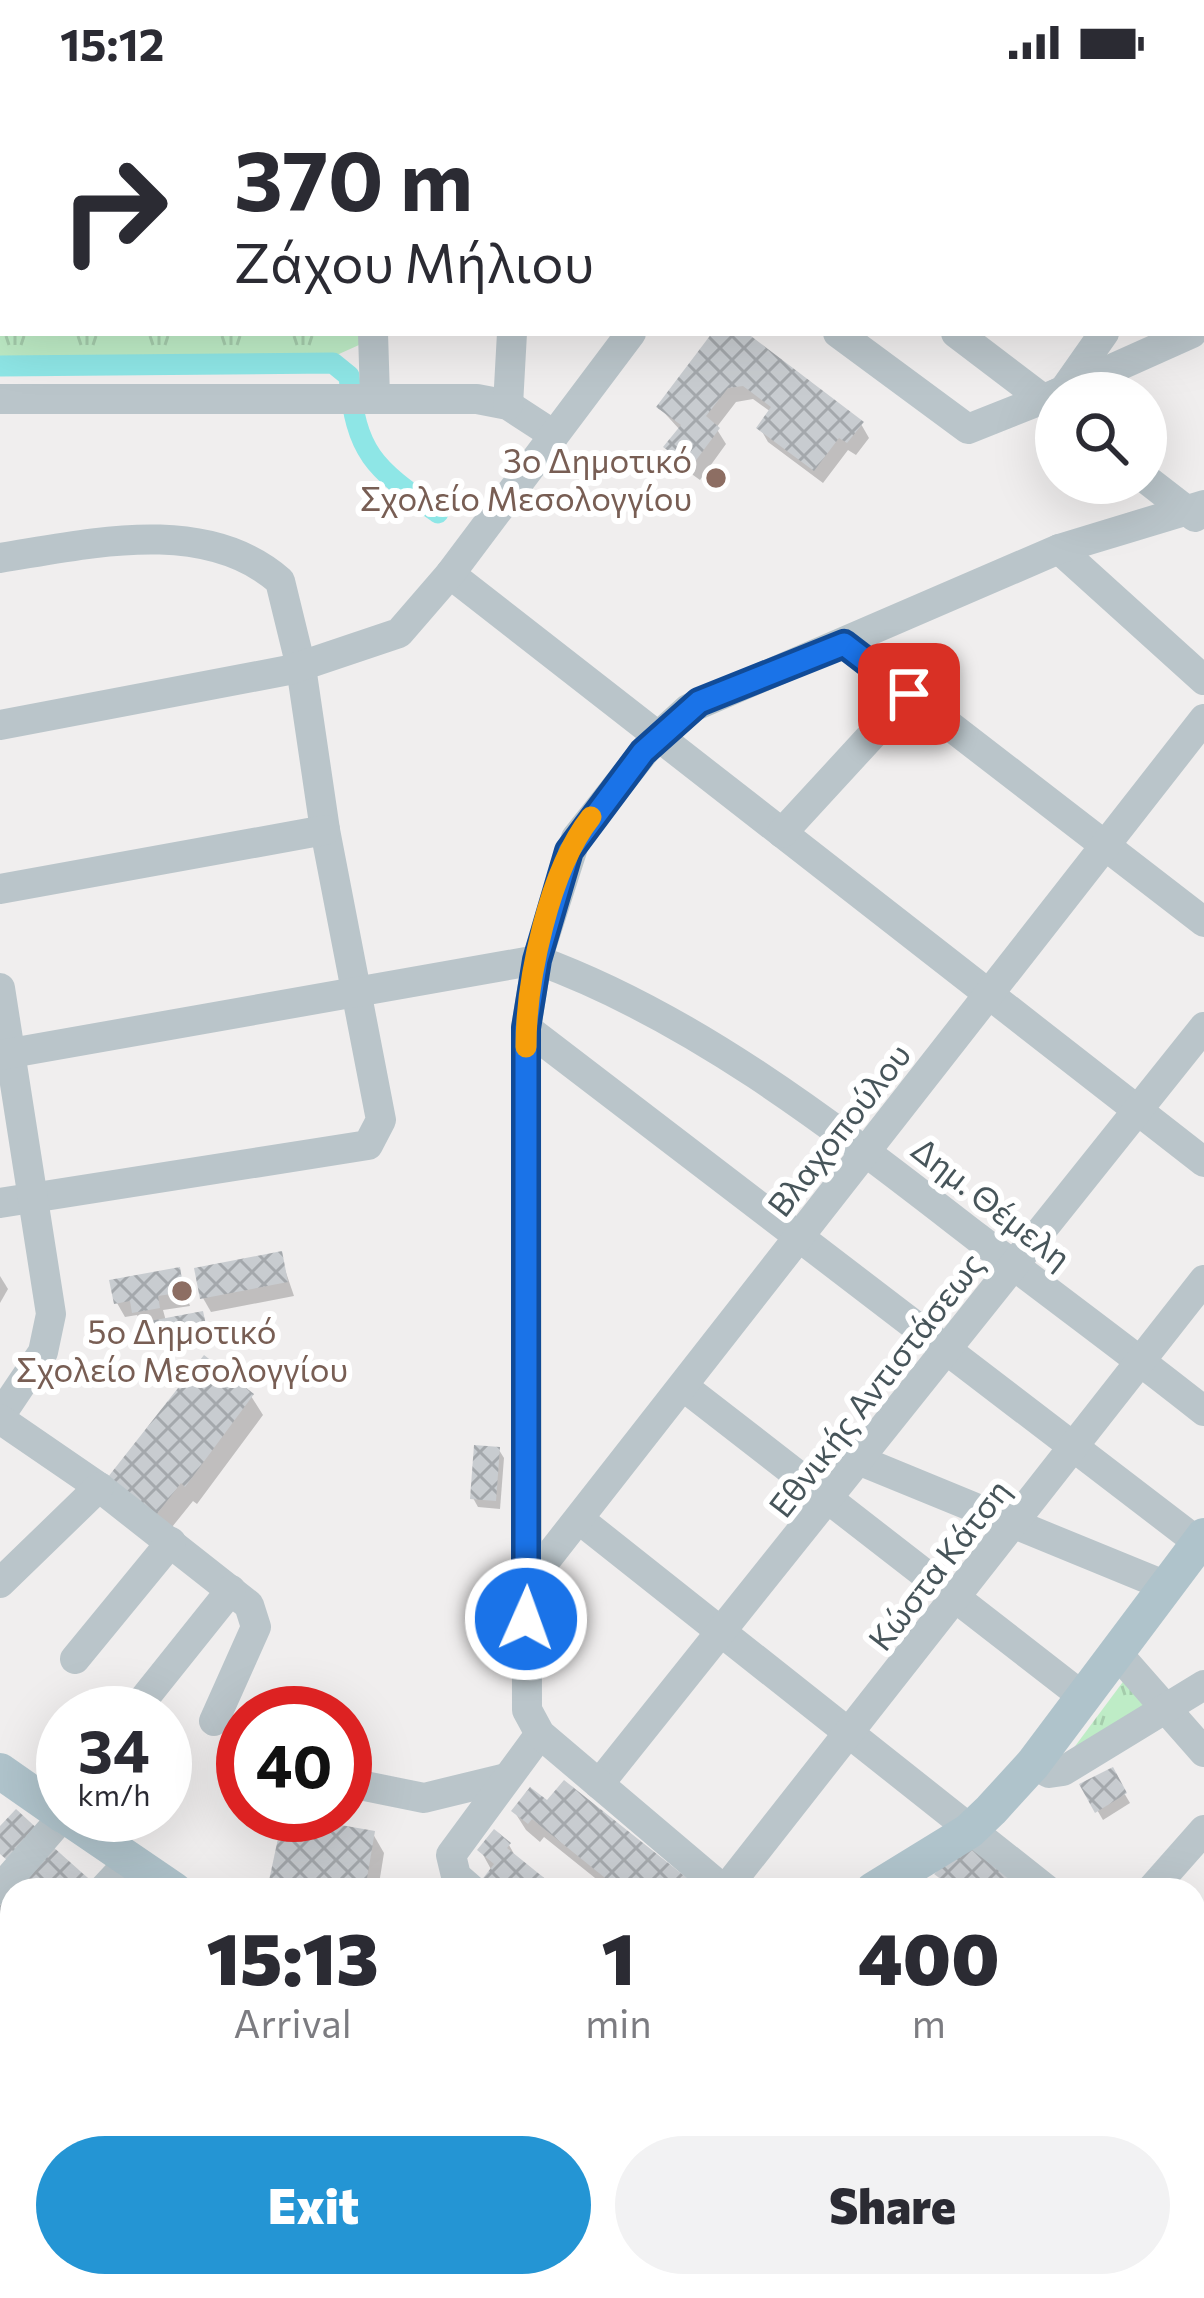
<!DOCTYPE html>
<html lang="en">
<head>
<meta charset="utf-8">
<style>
	:root { --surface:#fff; --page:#f2f2f3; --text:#2b2b33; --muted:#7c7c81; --accent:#2495d4 }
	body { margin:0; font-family:Commissioner,sans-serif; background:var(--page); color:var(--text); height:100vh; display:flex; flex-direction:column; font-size:45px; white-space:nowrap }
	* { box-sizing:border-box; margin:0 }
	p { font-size:39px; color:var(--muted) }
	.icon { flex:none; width:66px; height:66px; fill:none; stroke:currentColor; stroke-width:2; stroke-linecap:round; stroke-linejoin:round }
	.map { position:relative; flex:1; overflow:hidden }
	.details { position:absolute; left:0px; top:1794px; width:1206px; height:420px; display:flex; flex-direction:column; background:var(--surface); border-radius:36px 36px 0 0; box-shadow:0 12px 48px #0002 }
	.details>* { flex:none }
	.top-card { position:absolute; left:0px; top:0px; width:1206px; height:252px; box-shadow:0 12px 48px #0002; background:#fff; color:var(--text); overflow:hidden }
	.fabs { position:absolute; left:1035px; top:288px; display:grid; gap:24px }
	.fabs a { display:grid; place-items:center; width:132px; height:132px; border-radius:50%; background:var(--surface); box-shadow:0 12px 48px #0002; font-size:60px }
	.speed { position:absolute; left:36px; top:1602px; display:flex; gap:24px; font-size:60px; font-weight:700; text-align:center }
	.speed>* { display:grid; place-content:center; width:156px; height:156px; border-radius:50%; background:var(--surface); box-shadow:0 12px 48px #0002; line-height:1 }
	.speed small { font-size:30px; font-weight:400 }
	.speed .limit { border:18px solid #d22; background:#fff; color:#111 }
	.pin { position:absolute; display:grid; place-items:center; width:102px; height:102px; color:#fff; margin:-51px; border-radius:24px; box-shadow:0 6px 18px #0006 }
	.me { position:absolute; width:132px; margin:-66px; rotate:2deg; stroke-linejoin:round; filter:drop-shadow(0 0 9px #0008) }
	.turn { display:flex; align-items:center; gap:42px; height:252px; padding:0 36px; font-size:54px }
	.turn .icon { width:156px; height:156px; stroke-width:2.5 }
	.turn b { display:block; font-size:84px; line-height:102px }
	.eta { display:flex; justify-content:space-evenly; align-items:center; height:204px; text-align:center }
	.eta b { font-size:72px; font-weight:800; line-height:84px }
	.button { display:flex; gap:24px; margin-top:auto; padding:24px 36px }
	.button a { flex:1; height:138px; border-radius:72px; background:var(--accent); color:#fff; font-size:48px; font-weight:800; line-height:138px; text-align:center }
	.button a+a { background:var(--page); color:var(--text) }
	.status { display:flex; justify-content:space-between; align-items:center; height:84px; padding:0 60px; background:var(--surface); direction:ltr }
	.status svg { height:33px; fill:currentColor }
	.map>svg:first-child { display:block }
	.grass { fill:url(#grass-tufts) }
	.park { fill:url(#park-dots) }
	.shadow { fill:#0003 }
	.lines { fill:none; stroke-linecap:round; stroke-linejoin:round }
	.canal { stroke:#8ee6e6; stroke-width:21 }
	.building { fill:url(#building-cross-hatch) }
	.minor { stroke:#bac5ca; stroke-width:30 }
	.major { stroke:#afc3cb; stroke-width:36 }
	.route-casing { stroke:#114b97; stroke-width:30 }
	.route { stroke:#1a73e8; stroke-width:21 }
	.slow { stroke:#f59e0b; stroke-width:21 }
	.education-dot { fill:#8d6e63; stroke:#fff; stroke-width:4.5 }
	.labels { text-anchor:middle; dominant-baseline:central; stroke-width:12; stroke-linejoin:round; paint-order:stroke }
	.education-label { font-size:33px; fill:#785e54; stroke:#fff; text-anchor:end }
	.street-label { font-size:33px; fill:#47555a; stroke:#fff }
</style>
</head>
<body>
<div class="status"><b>15:12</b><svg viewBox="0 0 49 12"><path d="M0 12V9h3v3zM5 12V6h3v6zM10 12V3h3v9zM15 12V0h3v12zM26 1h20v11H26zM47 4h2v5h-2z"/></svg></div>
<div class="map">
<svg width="1204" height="2214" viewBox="0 0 1204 2214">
	<defs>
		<pattern id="grass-tufts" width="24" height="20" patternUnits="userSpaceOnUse" patternTransform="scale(3)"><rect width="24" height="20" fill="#beecc6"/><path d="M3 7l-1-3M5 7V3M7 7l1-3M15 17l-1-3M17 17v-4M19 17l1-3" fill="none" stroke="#a5ccac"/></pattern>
		<pattern id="park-dots" width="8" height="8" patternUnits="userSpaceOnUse" patternTransform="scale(3)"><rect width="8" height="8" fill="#beecc6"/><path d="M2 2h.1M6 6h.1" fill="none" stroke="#a5ccac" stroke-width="1.8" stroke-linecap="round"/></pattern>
		<pattern id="building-cross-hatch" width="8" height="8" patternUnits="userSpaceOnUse" patternTransform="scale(3)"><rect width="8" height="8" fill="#c8ccd0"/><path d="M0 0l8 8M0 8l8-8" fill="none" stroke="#a4a8ac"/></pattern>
	</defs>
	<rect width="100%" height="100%" fill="#f0eeee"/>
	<g class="grass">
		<polygon points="0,0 389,0 389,3 3,3 3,47"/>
		<polygon points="0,181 3,249 363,249 359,261 339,270 0,273"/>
		<polygon points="1128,1591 1153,1621 1070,1669"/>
	</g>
	<g class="park">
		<polygon points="1204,2024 1204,2214 1062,2214 1052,2202 1194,2202 1194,2034"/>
		<polygon points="534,2202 700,2202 710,2214 541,2214"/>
		<polygon points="909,2202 1006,2202 1015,2214 894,2214"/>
	</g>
	<g class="shadow">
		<rect x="436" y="0" width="36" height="3"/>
		<rect x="1015" y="0" width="42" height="3"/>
		<rect x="1084" y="0" width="86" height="3"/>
		<rect x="0" y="84" width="3" height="98"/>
		<polygon points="716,249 742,249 861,340 869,354 856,371 848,366 823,399 768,358 760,344 771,328 753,315 736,318 716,344 726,360 700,396 675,378 667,364 680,346 659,323"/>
		<polygon points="280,1171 294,1212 211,1228 203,1214"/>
		<polygon points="178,1186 190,1222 163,1226 166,1237 202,1231 212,1255 164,1264 154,1240 143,1242 137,1231 125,1233 117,1219"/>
		<polygon points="0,1192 8,1205 0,1219"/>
		<polygon points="251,1312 263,1331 197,1420 193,1417 168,1448 112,1393"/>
		<polygon points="499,1366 504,1374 500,1425 478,1423 473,1414"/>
		<polygon points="1111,1687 1130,1719 1103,1736 1083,1702"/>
		<polygon points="514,1727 689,1800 693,1806 610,1806 544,1753 540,1758 526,1746"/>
		<polygon points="286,1731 373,1750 384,1769 378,1806 270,1806"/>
		<polygon points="509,1761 518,1777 554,1806 483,1806 492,1787 481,1767"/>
		<polygon points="12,1920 12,1987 0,2001 0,1933"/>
		<polygon points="750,2202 781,2202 766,2214"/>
		<polygon points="803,2202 872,2202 875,2207 866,2214 788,2214"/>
	</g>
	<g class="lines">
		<path class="canal" d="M0,282L333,279L349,292C356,372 375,384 438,429"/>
	</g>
	<g class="building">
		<polygon points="712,249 747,249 864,338 847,359 839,354 814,387 756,344 771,323 743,302 728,304 706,332 720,344 691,383 663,363 681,341 656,323"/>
		<polygon points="282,1167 288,1198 200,1215 194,1184"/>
		<polygon points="180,1183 184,1208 158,1212 160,1224 132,1229 130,1217 114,1220 109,1196"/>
		<polygon points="203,1227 206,1241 153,1251 150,1237"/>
		<polygon points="204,1271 254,1310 185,1403 181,1399 156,1431 108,1393"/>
		<polygon points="474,1361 500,1363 496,1417 470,1415"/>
		<polygon points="1113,1683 1127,1709 1095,1729 1079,1700"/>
		<polygon points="564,1696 692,1798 686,1806 620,1806 532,1735 528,1740 511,1727 530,1703 547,1716"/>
		<polygon points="16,1725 43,1750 14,1782 0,1770 0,1742"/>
		<polygon points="283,1731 375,1747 365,1806 267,1806"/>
		<polygon points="494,1745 511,1759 507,1764 559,1806 477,1802 494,1780 477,1766"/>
		<polygon points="971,1757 1033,1806 955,1806 934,1790"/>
		<polygon points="52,1762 89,1795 79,1806 12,1806"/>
		<polygon points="12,1806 12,1880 0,1893 0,1820"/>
		<polygon points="12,1915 12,1976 0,1970 0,1929"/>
		<polygon points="798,2202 847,2202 832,2214 783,2214"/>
	</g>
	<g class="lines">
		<g class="minor">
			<polyline points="746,0 746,3"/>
			<polyline points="860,0 864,3"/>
			<polyline points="526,3 527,0"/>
			<polyline points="986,3 986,0"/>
			<polyline points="1191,3 1191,0"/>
			<polyline points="1203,88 1204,88"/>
			<polyline points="373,249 375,313"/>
			<polyline points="838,249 968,345 1056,310"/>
			<polyline points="956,249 1056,325"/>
			<polyline points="1064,306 1104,249"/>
			<polyline points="1058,309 1192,249"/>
			<polyline points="0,315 477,315 508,321 554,351"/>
			<polyline points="508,321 512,249"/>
			<polyline points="1146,395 1195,433"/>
			<polyline points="1059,465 1204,596"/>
			<path d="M0,474C88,460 205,431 280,497L301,583L325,746L381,1036L368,1061L0,1119"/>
			<polyline points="450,490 1204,1078"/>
			<polyline points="844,560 1204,838"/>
			<polyline points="0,641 289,586 399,549 450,490 631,249"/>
			<polyline points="782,749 909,611"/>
			<polyline points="0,805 325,746"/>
			<polyline points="0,904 51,1230 43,1268 0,1332"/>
			<polyline points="526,944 1199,1459"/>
			<path d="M0,971L537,876C699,935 843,1050 978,1154C1053,1212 1130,1268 1204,1327"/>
			<polyline points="684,1303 1082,1612"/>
			<polyline points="0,1335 99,1403 249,1521 256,1543 214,1637"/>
			<polyline points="861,1377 1166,1502"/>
			<polyline points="580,1436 1047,1806"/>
			<polyline points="0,1499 99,1403"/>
			<polyline points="528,1499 1204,635"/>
			<polyline points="1116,1568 1204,1668"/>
			<polyline points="75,1575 171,1458"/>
			<polyline points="143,1616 231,1506"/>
			<polyline points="1033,1680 1049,1689 1063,1687 1204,1601"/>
			<polyline points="345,1698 424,1714 506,1694"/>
			<polyline points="599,1700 1204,943"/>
			<polyline points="0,1805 64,1731"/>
			<polyline points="103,1806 130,1777"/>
			<polyline points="472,1806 456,1792 451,1771 540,1650"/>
			<polyline points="724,1806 540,1650 527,1626 526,944 537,876 576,754 652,658 688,625 1059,465 1204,421"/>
			<polyline points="725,1806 1204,1196"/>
			<polyline points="1151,1806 1204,1746"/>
			<polyline points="0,1917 12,1904"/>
			<polyline points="1194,1917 1204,1925"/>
			<polyline points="1194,1994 1204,1984"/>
			<polyline points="1025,2202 1035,2214"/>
			<polyline points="0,2207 13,2202"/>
		</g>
		<g class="major">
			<polyline points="0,1687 63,1731"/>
			<polyline points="64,1731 174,1806"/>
			<polyline points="873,1806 969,1747 991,1726 1033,1680 1204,1452"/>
			<polyline points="470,2202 475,2214"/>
		</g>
	</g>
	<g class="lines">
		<g class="route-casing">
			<polyline id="route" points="526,1535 526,944 537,876 569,767 643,668 699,618 844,560 909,610"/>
		</g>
		<use href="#route" class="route"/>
		<path class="slow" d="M526,963C526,896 549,786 591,733"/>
	</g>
	<g class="education-dot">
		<circle cx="716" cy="394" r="12"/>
		<circle cx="182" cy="1207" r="12"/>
	</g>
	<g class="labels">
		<g class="education-label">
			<text x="692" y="375">3ο Δημοτικό<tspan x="692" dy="38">Σχολείο Μεσολογγίου</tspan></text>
			<text x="182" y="1246" text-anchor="middle">5ο Δημοτικό<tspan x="182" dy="38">Σχολείο Μεσολογγίου</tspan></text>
		</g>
		<g class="street-label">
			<text transform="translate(838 1045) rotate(-52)">Βλαχοπούλου</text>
			<text transform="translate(992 1118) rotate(38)">Δημ. Θέμελη</text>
			<text transform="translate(875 1300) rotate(-52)">Εθνικής Αντιστάσεως</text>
			<text transform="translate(938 1480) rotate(-52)">Κώστα Κάτση</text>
		</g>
	</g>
</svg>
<div class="fabs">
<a><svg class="icon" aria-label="search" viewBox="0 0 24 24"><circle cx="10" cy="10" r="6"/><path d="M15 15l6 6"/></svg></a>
</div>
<div class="speed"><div>34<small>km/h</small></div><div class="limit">40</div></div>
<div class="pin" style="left:909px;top:610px;background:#d93025"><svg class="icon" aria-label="arrive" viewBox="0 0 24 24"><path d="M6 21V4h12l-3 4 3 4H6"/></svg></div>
<svg class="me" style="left:526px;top:1535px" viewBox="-20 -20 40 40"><circle r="17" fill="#1a73e8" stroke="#fff" stroke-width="3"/><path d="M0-11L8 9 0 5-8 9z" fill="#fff"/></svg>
<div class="top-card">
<div class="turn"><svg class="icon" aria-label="right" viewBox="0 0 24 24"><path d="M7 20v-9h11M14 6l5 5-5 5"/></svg><div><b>370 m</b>Ζάχου Μήλιου</div></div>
</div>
<section class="details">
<div class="eta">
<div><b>15:13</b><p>Arrival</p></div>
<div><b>1</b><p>min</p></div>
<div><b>400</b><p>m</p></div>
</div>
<div class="button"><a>Exit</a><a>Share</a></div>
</section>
</div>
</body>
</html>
